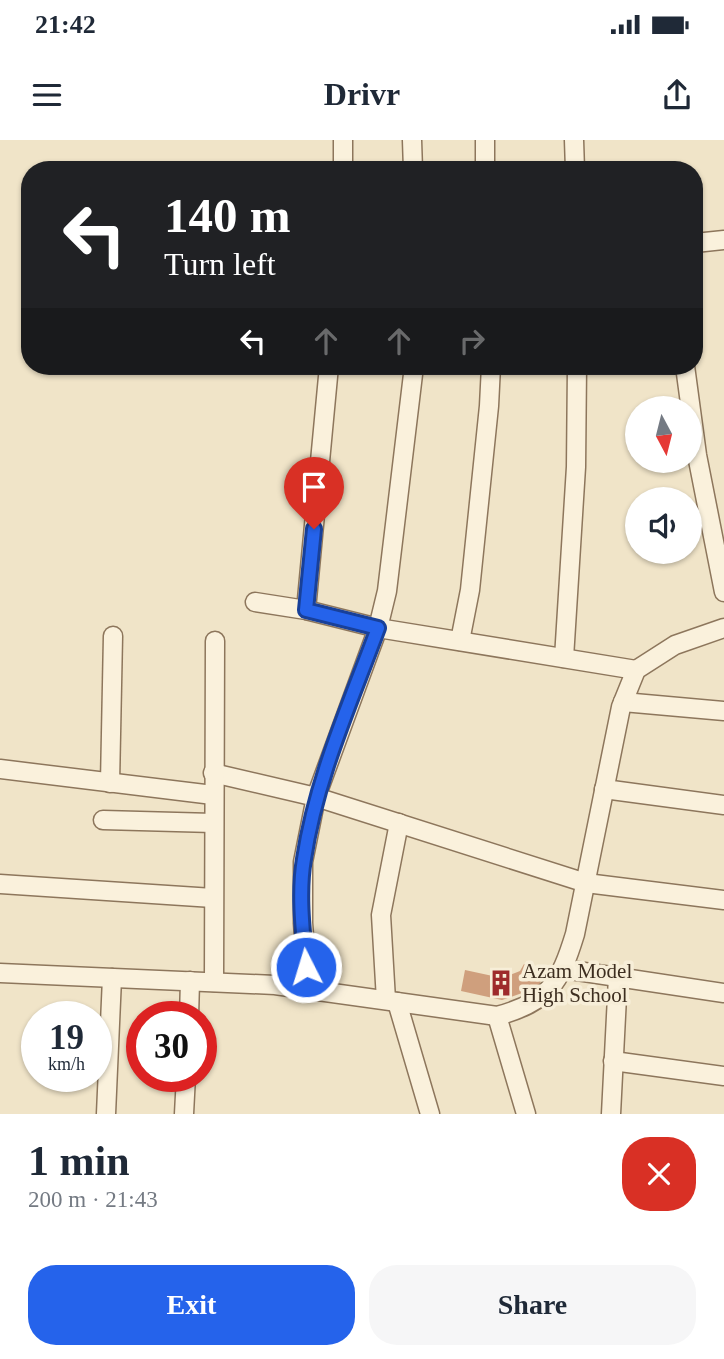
<!DOCTYPE html>
<html lang="en">
<head>
<meta charset="utf-8">
<style>
	:root { --surface:#fff; --page:#f6f6f7; --text:#1f2937; --muted:#747a83; --accent:#2563eb }
	body { margin:0; font-family:Georgia,serif; background:var(--page); color:var(--text); height:100vh; display:flex; flex-direction:column; font-size:26px; white-space:nowrap }
	* { box-sizing:border-box; margin:0 }
	p { font-size:23px; color:var(--muted) }
	.icon { flex:none; width:38px; height:38px; fill:none; stroke:currentColor; stroke-width:2; stroke-linecap:round; stroke-linejoin:round }
	.map { position:relative; height:974px; overflow:hidden }
	.side { display:flex; flex-direction:column; background:var(--surface); flex:1 }
	.side>* { flex:none }
	.hud { position:absolute; left:21px; top:21px; width:682px; height:214px; border-radius:28px; box-shadow:0 2px 5px #0004; background:#202124; color:#fff; overflow:hidden }
	.needle { width:46px; rotate:173deg }
	.buttons { position:absolute; left:625px; top:256px; display:grid; gap:14px }
	.buttons a { display:grid; place-items:center; width:77px; height:77px; border-radius:50%; background:var(--surface); box-shadow:0 2px 5px #0004; font-size:35px }
	.speed { position:absolute; left:21px; top:861px; display:flex; gap:14px; font-size:35px; font-weight:700; text-align:center }
	.speed>* { display:grid; place-content:center; width:91px; height:91px; border-radius:50%; background:var(--surface); box-shadow:0 2px 5px #0004; line-height:1 }
	.speed small { font-size:18px; font-weight:400 }
	.speed .limit { border:10px solid #d22; background:#fff; color:#111 }
	.pin { position:absolute; display:grid; place-items:center; width:60px; height:60px; color:#fff; margin:-72px -30px; border-radius:50% 50% 50% 0; rotate:-45deg; box-shadow:0 0 7px #0007 }
	.pin .icon { rotate:45deg }
	.me { position:absolute; width:77px; margin:-38px; rotate:355deg; stroke-linejoin:round; filter:drop-shadow(0 0 5px #0008) }
	.turn { display:flex; align-items:center; gap:24px; height:147px; padding:0 28px; font-size:32px }
	.turn .icon { width:91px; height:91px; stroke-width:2.5 }
	.turn b { display:block; font-size:49px; line-height:60px }
	.lanes { display:flex; align-items:center; height:66px; padding:0 28px; background:#0003; justify-content:center; gap:35px; direction:ltr }
	.lanes .off { opacity:.35 }
	.round { display:grid; place-items:center; flex:none; width:74px; height:74px; border-radius:28px; background:var(--page) }
	.overview { display:flex; align-items:center; justify-content:space-between; height:119px; padding:0 28px }
	h1 { font-size:42px; font-weight:600; line-height:52px }
	.cta { display:flex; gap:14px; margin-top:auto; padding:14px 28px }
	.cta a { flex:1; height:80px; border-radius:28px; background:var(--accent); color:#fff; font-size:28px; font-weight:600; line-height:80px; text-align:center }
	.cta a+a { background:var(--page); color:var(--text) }
	.status { display:flex; justify-content:space-between; align-items:center; height:49px; padding:0 35px; background:var(--surface); direction:ltr }
	.status svg { height:19px; fill:currentColor }
	header { display:flex; justify-content:space-between; align-items:center; height:91px; padding:0 28px; background:var(--surface); font-size:32px; font-weight:600 }
	.map>svg:first-child { display:block }
	.building { fill:#cf9f7d }
	.lines { fill:none; stroke-linecap:round; stroke-linejoin:round }
	.minor-casing { stroke:#8d765c; stroke-width:21 }
	.minor { stroke:#faf1dc; stroke-width:18 }
	.route-casing { stroke:#184099; stroke-width:18 }
	.route { stroke:#2563eb; stroke-width:12 }
	.labels { text-anchor:middle; dominant-baseline:central; stroke-width:7; stroke-linejoin:round; paint-order:stroke }
	.poi-label { font-size:21px; fill:#3d2e20; stroke:#f7eed8; text-anchor:start }
</style>
</head>
<body>
<div class="status"><b>21:42</b><svg viewBox="0 0 49 12"><path d="M0 12V9h3v3zM5 12V6h3v6zM10 12V3h3v9zM15 12V0h3v12zM26 1h20v11H26zM47 4h2v5h-2z"/></svg></div>
<header><svg class="icon" aria-label="menu" viewBox="0 0 24 24"><path d="M4 6h16M4 12h16M4 18h16"/></svg>Drivr<svg class="icon" aria-label="share" viewBox="0 0 24 24"><path d="M12 15V3M7 8l5-5 5 5M5 13v7h14v-7"/></svg></header>
<div class="map">
<svg width="724" height="974" viewBox="0 0 724 974">
	<rect width="100%" height="100%" fill="#f0e4c8"/>
	<polygon class="building" points="524,824 544,830 539,847 502,860 461,851 465,830 502,838 520,831"/>
	<g class="lines">
		<g class="minor-casing">
			<g id="minor">
				<polyline points="343,0 343,30"/>
				<polyline points="412,0 413,30"/>
				<polyline points="485,0 485,30"/>
				<polyline points="574,0 575,30"/>
				<polyline points="695,103 724,100"/>
				<polyline points="685,226 697,315 724,452"/>
				<polyline points="255,462 306,470 378,488 636,530"/>
				<polyline points="306,470 329,226"/>
				<polyline points="460,501 470,450 489,266 491,226"/>
				<polyline points="564,518 576,327 577,226"/>
				<polyline points="623,562 724,571"/>
				<polyline points="0,629 213,655"/>
				<polyline points="213,633 316,657 586,743 724,760"/>
				<polyline points="110,643 113,496"/>
				<polyline points="604,649 724,665"/>
				<polyline points="103,680 213,683"/>
				<polyline points="0,744 213,758"/>
				<polyline points="564,829 724,853"/>
				<path d="M0,833L275,845L497,876C549,862 560,843 575,794L621,567L636,530L675,505L724,488"/>
				<polyline points="214,842 215,501"/>
				<polyline points="308,849 303,783 303,722 316,657 378,488 387,451 414,226"/>
				<polyline points="386,860 381,775 399,683"/>
				<polyline points="397,862 430,974"/>
				<polyline points="497,876 526,974"/>
				<polyline points="189,877 190,841"/>
				<polyline points="613,921 724,936"/>
				<polyline points="106,974 112,838"/>
				<polyline points="184,974 186,936"/>
				<polyline points="611,974 618,837"/>
			</g>
		</g>
		<use href="#minor" class="minor"/>
	</g>
	<g class="lines">
		<g class="route-casing">
			<path id="route" d="M306,827C303,792 298,754 304,719C316,639 350,564 378,488L306,470L314,389"/>
		</g>
		<use href="#route" class="route"/>
	</g>
	<defs>
		<g id="building-bare" transform="scale(2.1)"><path d="M-4-6H4V6H1V3H-1V6H-4ZM-2.5-4.3h1.7v1.8h-1.7ZM.8-4.3h1.7v1.8H.8ZM-2.5-1h1.7V.8h-1.7ZM.8-1h1.7V.8H.8Z" fill="#9e2a2b" stroke="#f7eed8" stroke-width="2.5" paint-order="stroke"/></g>
	</defs>
	<g fill-rule="evenodd">
		<use href="#building-bare" x="501" y="843"/>
	</g>
	<g class="labels">
		<g class="poi-label">
			<text x="522" y="831">Azam Model<tspan x="522" dy="24">High School</tspan></text>
		</g>
	</g>
</svg>
<div class="buttons">
<a><svg class="needle" viewBox="-14 -14 28 28"><path d="M0-13l5 13h-10z" fill="#e53935"/><path d="M0 13l5-13h-10z" fill="#747a83"/></svg></a>
<a><svg class="icon" aria-label="sound" viewBox="0 0 24 24"><path d="M4 9h4l5-4v14l-5-4H4zM17 9q2 3 0 6"/></svg></a>
</div>
<div class="speed"><div>19<small>km/h</small></div><div class="limit">30</div></div>
<div class="pin" style="left:314px;top:389px;background:#d93025"><svg class="icon" aria-label="arrive" viewBox="0 0 24 24"><path d="M6 21V4h12l-3 4 3 4H6"/></svg></div>
<svg class="me" style="left:306px;top:827px" viewBox="-20 -20 40 40"><circle r="17" fill="#2563eb" stroke="#fff" stroke-width="3"/><path d="M0-11L8 9 0 5-8 9z" fill="#fff"/></svg>
<div class="hud">
<div class="turn"><svg class="icon" aria-label="left" viewBox="0 0 24 24"><path d="M17 20v-9H6M10 6l-5 5 5 5"/></svg><div><b>140 m</b>Turn left</div></div>
<div class="lanes"><svg class="icon" aria-label="left" viewBox="0 0 24 24"><path d="M17 20v-9H6M10 6l-5 5 5 5"/></svg><svg class="icon off" aria-label="ahead" viewBox="0 0 24 24"><path d="M12 20V5M6 11l6-6 6 6"/></svg><svg class="icon off" aria-label="ahead" viewBox="0 0 24 24"><path d="M12 20V5M6 11l6-6 6 6"/></svg><svg class="icon off" aria-label="right" viewBox="0 0 24 24"><path d="M7 20v-9h11M14 6l5 5-5 5"/></svg></div>
</div>
</div>
<section class="side">
<div class="overview"><div><h1>1 min</h1><p>200 m · 21:43</p></div><a class="round" style="background:#d93025;color:#fff"><svg class="icon" aria-label="close" viewBox="0 0 24 24"><path d="M6 6l12 12M18 6L6 18"/></svg></a></div>
<div class="cta"><a>Exit</a><a>Share</a></div>
</section>
</body>
</html>
